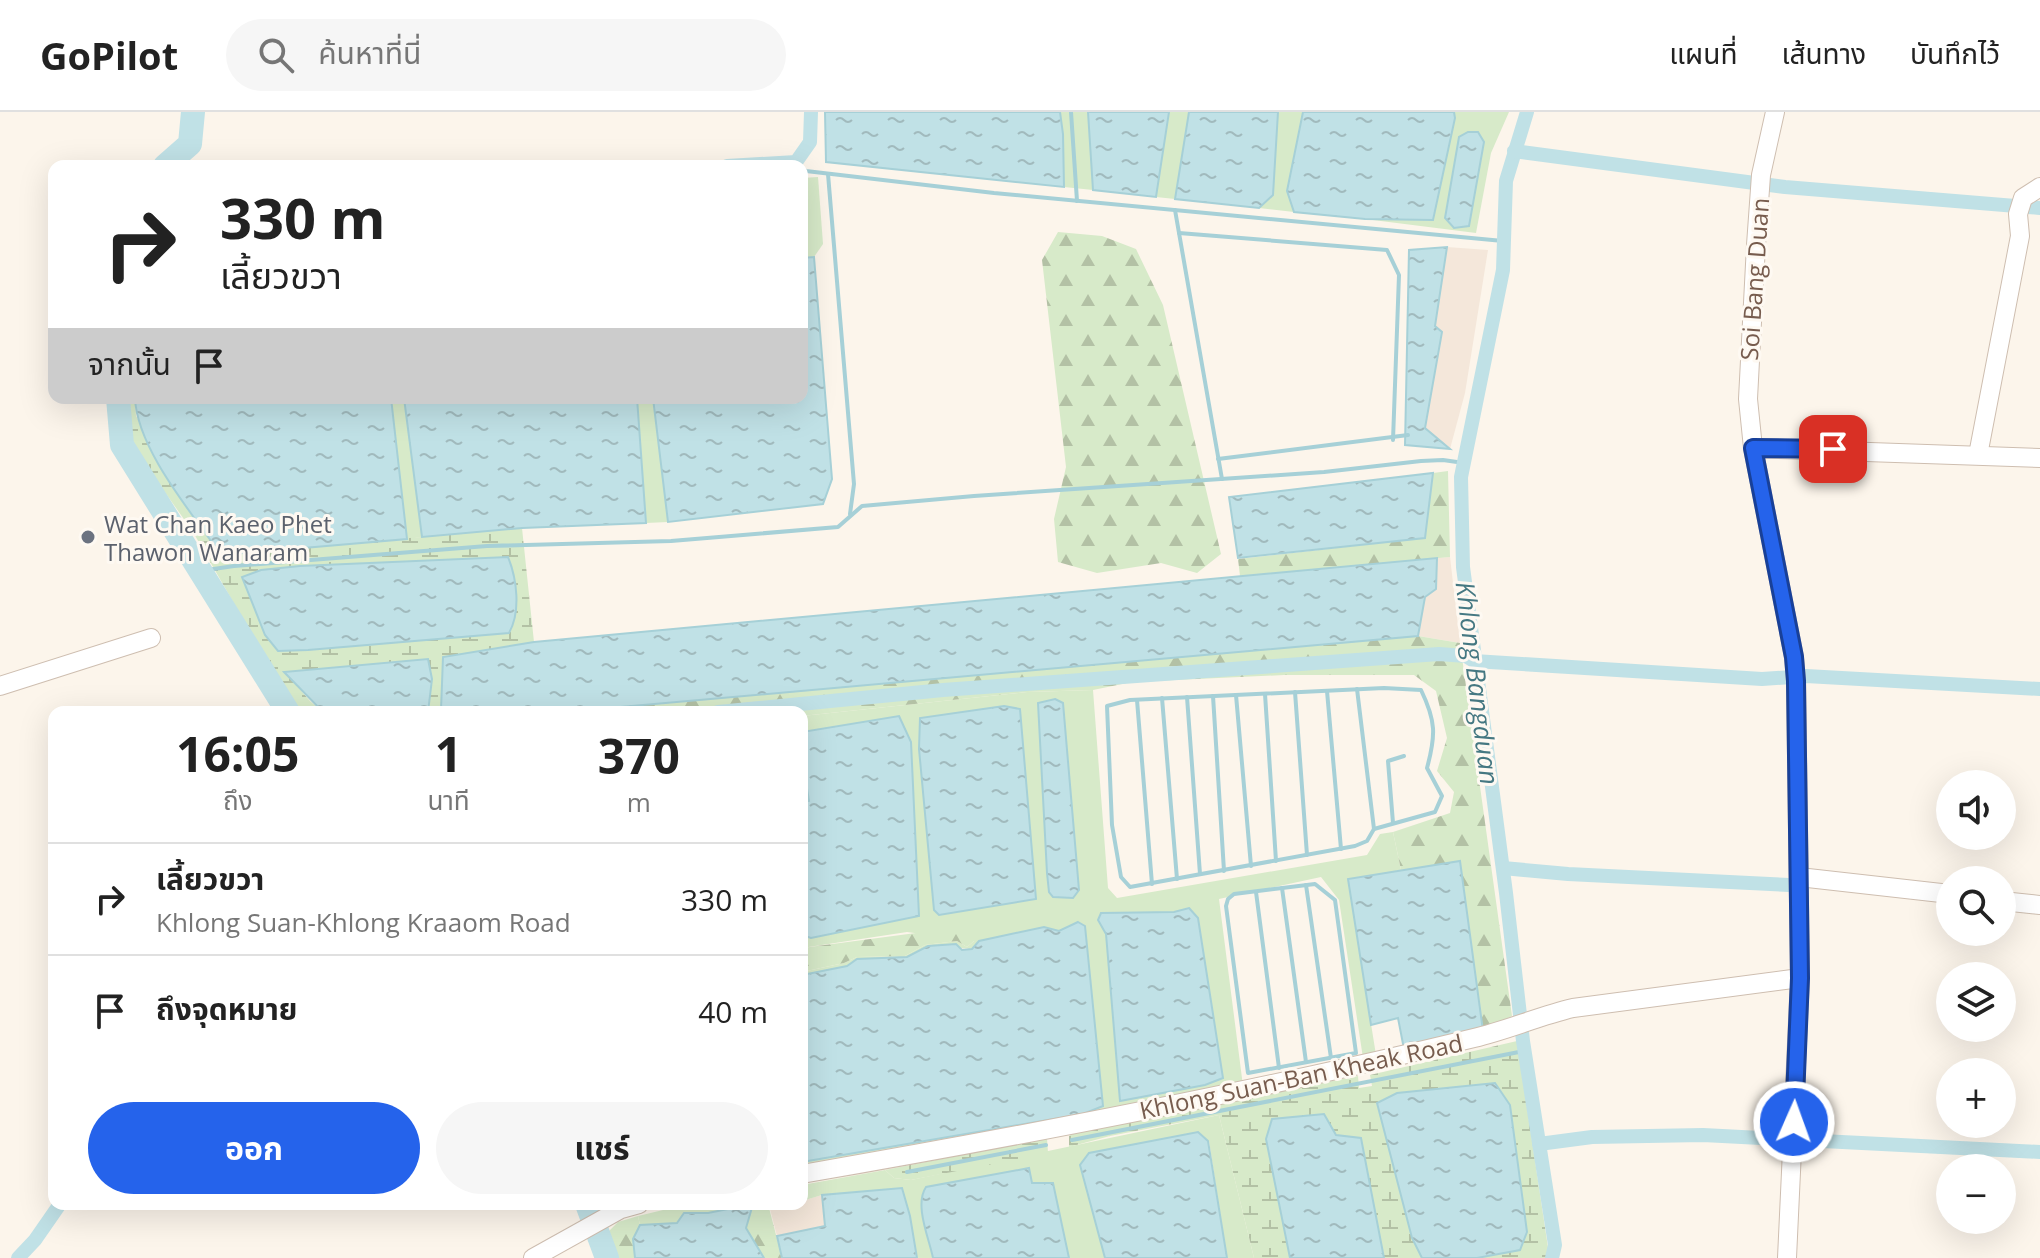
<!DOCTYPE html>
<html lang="th">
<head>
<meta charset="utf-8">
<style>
	:root { --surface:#fff; --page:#f6f6f6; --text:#222; --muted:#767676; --line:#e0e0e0; --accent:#2563eb }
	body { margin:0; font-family:"Open Sans","Noto Sans Thai",sans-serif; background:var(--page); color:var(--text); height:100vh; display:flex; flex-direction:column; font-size:30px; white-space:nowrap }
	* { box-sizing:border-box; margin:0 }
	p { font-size:26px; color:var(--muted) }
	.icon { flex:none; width:44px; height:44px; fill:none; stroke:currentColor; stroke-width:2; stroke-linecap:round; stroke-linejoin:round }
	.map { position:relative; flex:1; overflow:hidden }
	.sheet { position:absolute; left:48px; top:594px; width:760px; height:504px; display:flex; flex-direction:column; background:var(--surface); border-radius:16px; box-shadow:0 8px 32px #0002 }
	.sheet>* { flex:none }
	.guide { position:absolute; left:48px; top:48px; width:760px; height:244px; border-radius:16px; box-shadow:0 8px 32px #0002; background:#fff; color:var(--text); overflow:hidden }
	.tools { position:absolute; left:1936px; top:658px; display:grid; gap:16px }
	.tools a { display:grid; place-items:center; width:80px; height:80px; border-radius:50%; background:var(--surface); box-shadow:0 8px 32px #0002; font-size:40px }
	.pin { position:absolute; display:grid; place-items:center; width:68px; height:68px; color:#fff; margin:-34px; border-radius:16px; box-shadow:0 4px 12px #0006 }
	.me { position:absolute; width:88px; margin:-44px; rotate:2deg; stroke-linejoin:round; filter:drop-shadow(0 0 6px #0008) }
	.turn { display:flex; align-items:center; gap:28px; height:168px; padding:0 40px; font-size:36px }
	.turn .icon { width:104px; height:104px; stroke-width:2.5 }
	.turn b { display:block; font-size:56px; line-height:68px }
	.then { display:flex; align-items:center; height:76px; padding:0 40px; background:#0003; gap:16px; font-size:30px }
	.eta { display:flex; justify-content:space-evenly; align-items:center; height:136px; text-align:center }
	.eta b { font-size:48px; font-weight:700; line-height:56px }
	.button { display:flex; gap:16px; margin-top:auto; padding:16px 40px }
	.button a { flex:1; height:92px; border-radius:48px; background:var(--accent); color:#fff; font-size:32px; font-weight:700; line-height:92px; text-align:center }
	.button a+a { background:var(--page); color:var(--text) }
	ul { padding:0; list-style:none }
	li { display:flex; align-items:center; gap:24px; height:112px; padding:0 40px; border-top:2px solid var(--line) }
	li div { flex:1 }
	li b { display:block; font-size:30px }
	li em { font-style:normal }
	header { display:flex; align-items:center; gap:48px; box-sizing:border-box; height:112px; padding:0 40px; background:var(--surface); border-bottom:2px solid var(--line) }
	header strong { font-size:38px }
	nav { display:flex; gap:44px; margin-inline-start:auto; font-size:28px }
	.search { width:560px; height:72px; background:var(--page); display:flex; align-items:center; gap:20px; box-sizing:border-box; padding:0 28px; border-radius:44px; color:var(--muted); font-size:30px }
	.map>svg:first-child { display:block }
	.residential { fill:#f4e7da }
	.green { fill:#d7eac9; fill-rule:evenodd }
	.forest { fill:url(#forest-firs) }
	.wetland { fill:url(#wetland-marsh) }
	.water { fill:url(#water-ripples); stroke:#a6d0d7; stroke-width:2 }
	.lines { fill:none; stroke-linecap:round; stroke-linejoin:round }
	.stream { stroke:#a6d0d7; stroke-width:4 }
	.canal { stroke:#c0e1e6; stroke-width:14 }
	.river { stroke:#c0e1e6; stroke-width:24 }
	.minor-casing { stroke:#cebeb0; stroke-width:20 }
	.minor { stroke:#fff; stroke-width:18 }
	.route-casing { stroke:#184099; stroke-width:20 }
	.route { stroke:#2563eb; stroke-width:14 }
	.worship-dot { fill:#6b7280; stroke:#fef9f2; stroke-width:3 }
	.labels { text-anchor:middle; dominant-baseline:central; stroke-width:6; stroke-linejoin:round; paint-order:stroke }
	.street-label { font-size:24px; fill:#775c4e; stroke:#fef9f2 }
	.worship-label { font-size:24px; fill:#5b616d; stroke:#fef9f2; text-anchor:start }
	.water-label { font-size:26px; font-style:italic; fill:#457882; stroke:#fef9f2 }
</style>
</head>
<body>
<header>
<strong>GoPilot</strong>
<div class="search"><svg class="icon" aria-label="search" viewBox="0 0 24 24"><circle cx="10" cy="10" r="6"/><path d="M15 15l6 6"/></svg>ค้นหาที่นี่</div>
<nav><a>แผนที่</a><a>เส้นทาง</a><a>บันทึกไว้</a></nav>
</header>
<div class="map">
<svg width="2040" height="1146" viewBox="0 0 2040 1146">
	<defs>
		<pattern id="forest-firs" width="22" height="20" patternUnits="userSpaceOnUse" patternTransform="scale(2)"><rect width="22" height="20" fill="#d7eac9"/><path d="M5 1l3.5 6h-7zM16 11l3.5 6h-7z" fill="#b3c1a5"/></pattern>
		<pattern id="wetland-marsh" width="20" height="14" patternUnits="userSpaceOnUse" patternTransform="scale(2)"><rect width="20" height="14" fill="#d7eac9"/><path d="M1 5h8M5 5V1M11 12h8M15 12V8" fill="none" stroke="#b3c1a5"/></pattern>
		<pattern id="water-ripples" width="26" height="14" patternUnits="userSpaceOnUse" patternTransform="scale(2)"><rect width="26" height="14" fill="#c0e1e6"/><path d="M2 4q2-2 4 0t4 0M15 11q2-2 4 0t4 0" fill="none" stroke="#a1babd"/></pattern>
	</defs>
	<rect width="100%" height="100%" fill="#fcf5eb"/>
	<g class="residential">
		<polygon points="1447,135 1488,138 1465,281 1450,337 1425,316 1442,220 1435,215"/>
		<polygon points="1450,445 1460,531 1418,524 1425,485 1436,477 1437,446"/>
		<polygon points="822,1083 825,1115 777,1124 770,1097 789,1092 802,1092 802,1089"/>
	</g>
	<g class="green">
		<polygon points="1060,0 1088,0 1093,78 1064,75 1063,22"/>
		<polygon points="1169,0 1189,0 1175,87 1156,85"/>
		<polygon points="1278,0 1303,0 1287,79 1294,100 1259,96 1273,83"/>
		<polygon points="1454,0 1509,0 1491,41 1476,121 1365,107 1433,108 1455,6"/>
		<polygon points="818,65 823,132 814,145 802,146 802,66"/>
		<polygon points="391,286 404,286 422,425 407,427"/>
		<polygon points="637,286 653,286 668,410 646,411"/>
		<path d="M1093,578L1108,776L1117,786L1367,743L1380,722L1393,720L1401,758L1348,768L1376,943L1363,946L1339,788L1321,765L1219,787L1243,974L802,1058V1050L1083,1002L1103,994L1084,813L1078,810L1059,819L1044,815L979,829L973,837L928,834L907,845L857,847L847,854L802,863V860L844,851L857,845L905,844L925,833L957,829L967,835L974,829L907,820L802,836V823L811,826L899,604L802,620V604L1027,580ZM1055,587L1049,780L1038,592ZM1189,796L1222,966L1205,973L1120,989L1106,821L1102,801L1174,800Z"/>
		<polygon points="1219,1003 1254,1146 1227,1146 1209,1029 1080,1052 1105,1146 1069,1146 1063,1123 921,1092 933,1146 917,1146 910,1104 902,1076 822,1083 802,1089 802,1073 885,1058 894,1066 911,1068"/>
		<polygon points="688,1092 750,1092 708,1101 684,1101 677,1111 640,1113 638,1104"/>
	</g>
	<g class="forest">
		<polygon points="1058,120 1102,124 1136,137 1163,193 1221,442 1197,461 1161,451 1097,461 1058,450 1054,407 1066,355 1042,148"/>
		<polygon points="1448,359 1450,445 1240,464 1238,447 1425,426 1433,361"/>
		<polygon points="1418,524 1460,531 1512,904 1483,919 1460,750 1401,758 1393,720 1450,701 1454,680 1437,659 1447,626 1436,579 1414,563 1284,563 1132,570 1093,578 1027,580 802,604 802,600 564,600"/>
		<polygon points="969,814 975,822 974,829 967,835 957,829 925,833 905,844 857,845 844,851 802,860 802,836"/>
		<polygon points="753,1092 768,1092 782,1146 764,1146 746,1116"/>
		<polygon points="638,1104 640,1113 633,1127 635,1146 613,1146 607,1121 618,1110"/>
	</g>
	<g class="wetland">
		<polygon points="126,286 135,286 136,304 221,443 522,416 534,530 443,545 442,600 428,600 432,567 428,547 285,560 310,589 323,600 303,600 291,591 193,420 128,328"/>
		<polygon points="1517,929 1549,1142 1545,1146 1477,1146 1519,1138 1377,991 1412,1126 1422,1146 1384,1146 1384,1141 1336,1023 1272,1007 1266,1027 1290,1146 1254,1146 1219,1003 1110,1024 1069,1035 1069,1024 1074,1020 1358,964 1359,976 1372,974 1370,963"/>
		<polygon points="1047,1026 1048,1041 911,1068 894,1066 885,1058"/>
	</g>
	<g class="water">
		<polygon points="825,0 1060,0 1063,22 1064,75 826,50"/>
		<polygon points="1088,0 1169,0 1156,85 1093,78"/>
		<polygon points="1189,0 1278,0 1273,83 1259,96 1175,87"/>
		<polygon points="1303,0 1454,0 1455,6 1433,108 1365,107 1294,100 1287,79"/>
		<polygon points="1468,20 1478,20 1484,30 1469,114 1454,116 1445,106 1459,25"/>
		<polygon points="1447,135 1435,214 1442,220 1425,316 1450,337 1405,333 1409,138"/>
		<polygon points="814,145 832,367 823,392 668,410 653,286 802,286 802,146"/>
		<path d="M135,286H391L407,427L221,443C192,401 137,337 135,286Z"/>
		<polygon points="404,286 637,286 646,411 522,416 422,425"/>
		<polygon points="1433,361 1425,426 1238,446 1229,385"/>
		<path d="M508,445C517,467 521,500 509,521L308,538L278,539L265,523L242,465L261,458L300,454Z"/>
		<polygon points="1437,446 1436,477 1425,485 1418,524 564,600 441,598 443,545 534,530"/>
		<polygon points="428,547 432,567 428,600 323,600 284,560"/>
		<polygon points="1055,587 1063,591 1079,778 1073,786 1053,785 1049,780 1047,761 1038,591"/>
		<polygon points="1004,594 1020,597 1036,787 939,803 934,798 919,637 920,606"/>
		<polygon points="899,604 911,630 919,804 811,826 802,823 802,690 809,689 802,646 802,620"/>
		<polygon points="1460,749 1483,919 1404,937 1398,906 1371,913 1348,767"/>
		<polygon points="1189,796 1198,806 1223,966 1205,973 1120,989 1106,822 1098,808 1101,801 1174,800"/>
		<polygon points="1078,810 1085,814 1103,994 1083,1002 802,1050 802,863 847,854 857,847 907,845 928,834 956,832 962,838 972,837 979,829 1044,815 1059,819"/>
		<polygon points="1495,971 1510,993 1527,1120 1520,1138 1477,1146 1422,1146 1412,1126 1377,991 1397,981"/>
		<polygon points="1324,1002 1336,1023 1361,1026 1384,1146 1290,1146 1266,1027 1272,1007"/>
		<polygon points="1198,1020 1208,1029 1227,1146 1105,1146 1080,1053 1089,1041"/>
		<path d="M1029,1056L1032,1071H1053L1069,1146H933C929,1126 914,1093 926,1075Z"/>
		<polygon points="902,1076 910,1104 917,1146 782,1146 777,1124 825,1114 822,1083"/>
		<polygon points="753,1092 746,1116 764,1146 635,1146 633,1127 640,1113 677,1111 684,1101 708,1101"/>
	</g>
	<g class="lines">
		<g class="stream">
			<polyline points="1071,0 1077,89"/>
			<polyline points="802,56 806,59 994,81 1503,129"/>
			<polyline points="828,62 854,372 850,402"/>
			<polyline points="1175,98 1222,367"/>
			<polyline points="1179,121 1387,138 1399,163 1393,328"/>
			<polyline points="1218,347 1408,323"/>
			<polyline points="200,459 234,454 487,434 671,429 838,415 862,394 974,384 1324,360 1421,349 1443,348 1464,351"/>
			<path d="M1384,576L1421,578C1436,609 1436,623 1427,656L1442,684L1435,700L1374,717L1367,729L1355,734L1130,775L1121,765L1112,713L1107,594L1130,588Z"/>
			<polyline points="1357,577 1374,717"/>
			<polyline points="1327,579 1341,737"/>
			<polyline points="1295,580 1307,743"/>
			<polyline points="1265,582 1276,749"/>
			<polyline points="1236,583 1251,754"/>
			<polyline points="1213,584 1224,759"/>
			<polyline points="1187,585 1200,762"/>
			<polyline points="1162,586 1177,767"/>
			<polyline points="1137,588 1152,772"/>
			<polyline points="1393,711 1388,649 1404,644"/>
			<polygon points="1315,772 1335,788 1356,941 1248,961 1226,794 1228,787 1234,782"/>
			<polyline points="1306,773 1331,946"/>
			<polyline points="1282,776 1306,950"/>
			<polyline points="1256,780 1279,956"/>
			<polyline points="1072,1028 1524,939"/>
			<polyline points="907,1060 1046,1033"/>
		</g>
		<g class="canal">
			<polyline points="1527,0 1506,69 1503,158 1461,365 1463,455 1506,781 1523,929 1555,1133 1552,1146"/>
			<polyline points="1514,39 1785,75 2040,96"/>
			<polyline points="727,54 796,50 810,30 811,0"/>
			<polyline points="718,600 943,578 1439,542 1466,544 1474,549 1762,567 1806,564 2040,577"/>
			<polyline points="1503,756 1568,762 1789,773"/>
			<polyline points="1539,1032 1592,1025 1703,1023 2040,1040"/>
			<polyline points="18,1146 35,1128 60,1092"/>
		</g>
		<g class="river">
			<polyline points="165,54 190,32 193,0"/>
			<polyline points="118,286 122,333 288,600"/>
			<polyline points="587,1092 607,1146"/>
		</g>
		<g class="minor-casing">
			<g id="minor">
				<polyline points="1753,336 1748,287 1756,133 1761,63 1775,0"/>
				<polyline points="1978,343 2020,124 2018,102 2023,86 2040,75"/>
				<polyline points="0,574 151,526"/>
				<polyline points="1799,765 1950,782"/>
				<polyline points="2002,789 2040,793"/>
				<path d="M802,1062C1027,1023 1252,980 1474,926C1508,918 1539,904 1573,896L1800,866"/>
				<polyline points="533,1146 621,1097 639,1092"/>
				<polyline points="1787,1146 1800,866 1796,569 1794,545 1753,336 2040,346"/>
			</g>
		</g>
		<use href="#minor" class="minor"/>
	</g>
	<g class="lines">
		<g class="route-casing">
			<polyline id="route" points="1794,1010 1800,866 1796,569 1794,545 1753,336 1833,337"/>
		</g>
		<use href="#route" class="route"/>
	</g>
	<circle class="worship-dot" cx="88" cy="425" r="8"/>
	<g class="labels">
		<g class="street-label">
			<text transform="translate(1754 167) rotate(-86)">Soi Bang Duan</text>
			<text transform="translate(1301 964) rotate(-12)">Khlong Suan-Ban Kheak Road</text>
		</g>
		<g class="worship-label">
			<text x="104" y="411">Wat Chan Kaeo Phet<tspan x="104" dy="28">Thawon Wanaram</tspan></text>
		</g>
		<g class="water-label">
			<text transform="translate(1478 571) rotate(83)">Khlong Bangduan</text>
		</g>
	</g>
</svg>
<div class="tools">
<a><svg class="icon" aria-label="sound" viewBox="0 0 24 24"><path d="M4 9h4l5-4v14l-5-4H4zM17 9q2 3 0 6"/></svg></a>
<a><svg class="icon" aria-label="search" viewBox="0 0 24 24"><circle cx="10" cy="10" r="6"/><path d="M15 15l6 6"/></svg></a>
<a><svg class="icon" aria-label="layers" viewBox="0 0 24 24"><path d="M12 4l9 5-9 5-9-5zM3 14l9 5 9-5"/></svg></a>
<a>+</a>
<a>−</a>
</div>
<div class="pin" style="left:1833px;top:337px;background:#d93025"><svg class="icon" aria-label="arrive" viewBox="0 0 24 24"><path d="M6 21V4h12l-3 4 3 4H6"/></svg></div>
<svg class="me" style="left:1794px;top:1010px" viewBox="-20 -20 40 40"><circle r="17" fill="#2563eb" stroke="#fff" stroke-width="3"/><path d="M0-11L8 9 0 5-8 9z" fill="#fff"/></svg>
<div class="guide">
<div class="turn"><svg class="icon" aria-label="right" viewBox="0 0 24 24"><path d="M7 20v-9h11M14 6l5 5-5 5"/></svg><div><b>330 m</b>เลี้ยวขวา</div></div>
<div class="then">จากนั้น<svg class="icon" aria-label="arrive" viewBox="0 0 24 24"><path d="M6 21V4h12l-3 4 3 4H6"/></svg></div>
</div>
<section class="sheet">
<div class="eta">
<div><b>16:05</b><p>ถึง</p></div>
<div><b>1</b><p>นาที</p></div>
<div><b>370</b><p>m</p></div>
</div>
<ul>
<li><svg class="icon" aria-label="right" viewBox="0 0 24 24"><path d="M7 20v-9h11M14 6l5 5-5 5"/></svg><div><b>เลี้ยวขวา</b><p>Khlong Suan-Khlong Kraaom Road</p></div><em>330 m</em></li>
<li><svg class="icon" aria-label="arrive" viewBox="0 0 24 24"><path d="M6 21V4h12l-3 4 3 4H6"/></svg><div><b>ถึงจุดหมาย</b></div><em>40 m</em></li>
</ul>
<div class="button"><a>ออก</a><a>แชร์</a></div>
</section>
</div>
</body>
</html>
